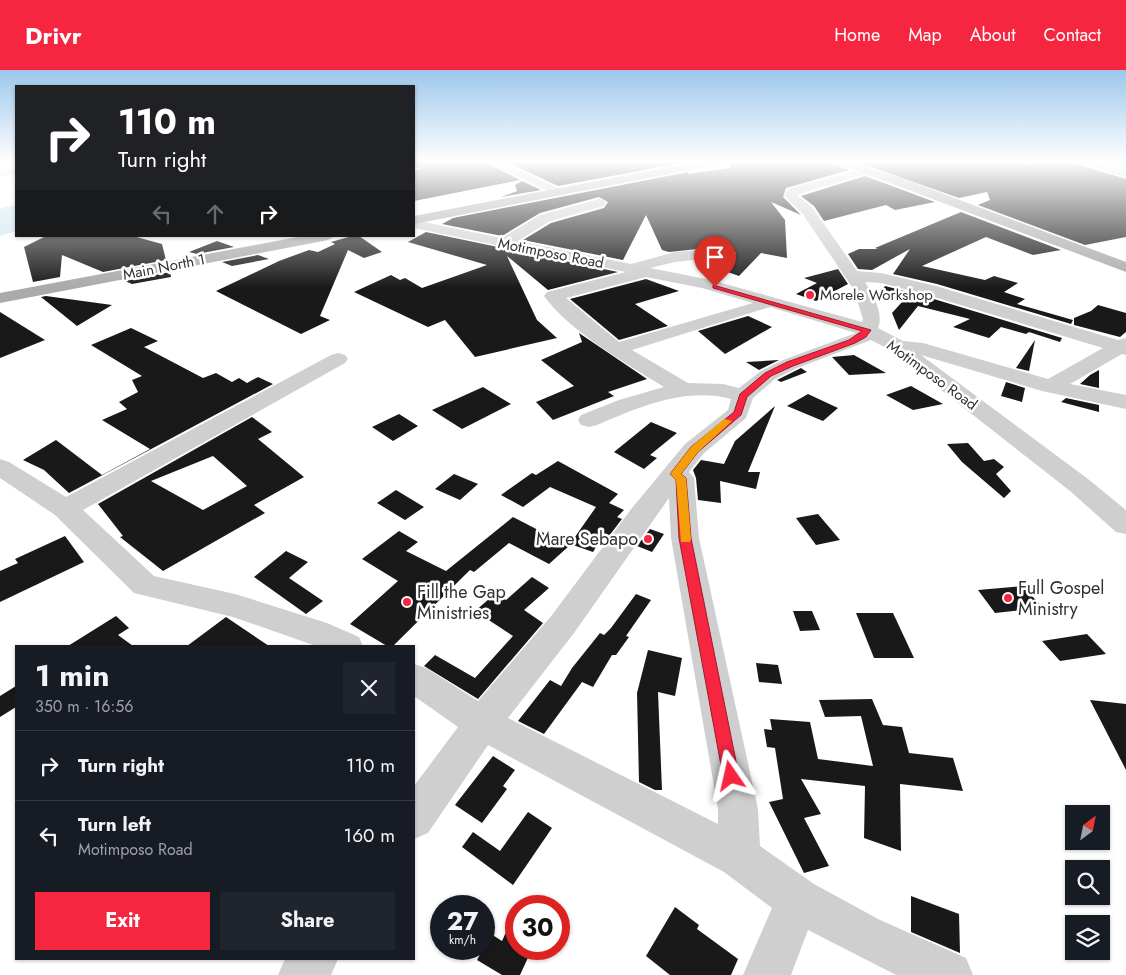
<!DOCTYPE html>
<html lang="en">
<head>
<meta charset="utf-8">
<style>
	:root { --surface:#171b24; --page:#20242c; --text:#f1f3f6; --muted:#9ea1a6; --line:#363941; --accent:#f62641 }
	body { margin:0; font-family:Jost,sans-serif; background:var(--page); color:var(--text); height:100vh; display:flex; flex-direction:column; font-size:19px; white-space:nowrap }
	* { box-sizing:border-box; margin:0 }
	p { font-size:16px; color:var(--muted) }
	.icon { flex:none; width:28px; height:28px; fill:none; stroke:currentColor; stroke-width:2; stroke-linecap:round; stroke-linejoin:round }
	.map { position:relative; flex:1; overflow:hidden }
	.side { position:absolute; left:15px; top:575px; width:400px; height:315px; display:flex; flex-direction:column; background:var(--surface); border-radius:0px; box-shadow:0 1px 4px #0004 }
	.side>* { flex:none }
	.top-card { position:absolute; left:15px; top:15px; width:400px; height:152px; border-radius:0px; box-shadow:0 1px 4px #0004; background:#202124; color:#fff; overflow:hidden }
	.needle { width:32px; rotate:32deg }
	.fabs { position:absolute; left:1065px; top:735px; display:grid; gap:10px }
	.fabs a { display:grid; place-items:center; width:45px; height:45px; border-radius:0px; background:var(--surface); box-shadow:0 1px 4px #0004; font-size:25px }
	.speed { position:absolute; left:430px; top:825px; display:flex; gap:10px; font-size:25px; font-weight:700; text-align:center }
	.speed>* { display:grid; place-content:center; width:65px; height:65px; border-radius:50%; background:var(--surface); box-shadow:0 1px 4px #0004; line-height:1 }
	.speed small { font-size:12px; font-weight:400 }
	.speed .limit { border:8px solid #d22; background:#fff; color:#111 }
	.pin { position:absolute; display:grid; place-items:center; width:42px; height:42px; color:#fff; margin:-51px -21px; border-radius:50% 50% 50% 0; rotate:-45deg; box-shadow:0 0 5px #0007 }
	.pin .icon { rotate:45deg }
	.me { position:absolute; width:55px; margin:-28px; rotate:349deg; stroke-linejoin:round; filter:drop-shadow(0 0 4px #0008) }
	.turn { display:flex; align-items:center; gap:18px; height:105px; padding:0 20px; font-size:22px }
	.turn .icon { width:65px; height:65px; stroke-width:2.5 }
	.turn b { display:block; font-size:35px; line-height:42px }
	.lanes { display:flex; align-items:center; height:48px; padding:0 20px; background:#0003; justify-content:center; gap:25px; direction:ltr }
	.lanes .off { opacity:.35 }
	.round { display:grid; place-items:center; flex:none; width:52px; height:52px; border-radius:0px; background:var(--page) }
	.head { display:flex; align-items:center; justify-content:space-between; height:85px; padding:0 20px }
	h1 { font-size:30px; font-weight:700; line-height:38px }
	.action { display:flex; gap:10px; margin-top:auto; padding:10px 20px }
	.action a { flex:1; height:58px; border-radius:0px; background:var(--accent); color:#fff; font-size:20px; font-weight:700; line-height:58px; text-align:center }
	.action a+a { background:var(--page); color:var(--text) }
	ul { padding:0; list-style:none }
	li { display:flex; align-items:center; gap:15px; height:70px; padding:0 20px; border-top:1px solid var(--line) }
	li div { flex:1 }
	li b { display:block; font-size:19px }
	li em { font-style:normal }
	header { display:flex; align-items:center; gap:30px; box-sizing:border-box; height:70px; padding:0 25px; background:var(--accent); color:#fff }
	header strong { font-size:24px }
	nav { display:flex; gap:28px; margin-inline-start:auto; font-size:18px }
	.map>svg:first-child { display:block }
	.water { fill:#cae3f0 }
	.building { fill:#191919; fill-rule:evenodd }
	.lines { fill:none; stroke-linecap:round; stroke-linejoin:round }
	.minor { fill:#cfcfcf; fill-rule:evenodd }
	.major { fill:#aaa; fill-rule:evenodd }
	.route { fill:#f62641; stroke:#a0192a }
	.slow { fill:#f59e0b }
	.poi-dot { fill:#f62641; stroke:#fff; stroke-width:2 }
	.labels { text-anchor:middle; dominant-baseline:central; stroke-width:5; stroke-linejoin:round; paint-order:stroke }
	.far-street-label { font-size:15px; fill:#323232; stroke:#fff }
	.far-poi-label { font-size:15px; fill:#323232; stroke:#fff; text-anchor:start }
	.poi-label { font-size:18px; fill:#323232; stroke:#fff; text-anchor:start }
</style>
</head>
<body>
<header>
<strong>Drivr</strong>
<nav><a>Home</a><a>Map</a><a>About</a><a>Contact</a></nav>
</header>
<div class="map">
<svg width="1126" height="905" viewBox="0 0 1126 905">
	<rect width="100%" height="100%" fill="#fff"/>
	<polygon class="water" points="16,135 16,161 0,166 0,138"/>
	<g class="building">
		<polygon points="414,91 483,91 520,110 414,131 414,100 421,99 414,96"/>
		<polygon points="505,91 687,91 687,92 558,116"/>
		<polygon points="730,91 826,91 849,100 786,118 783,127 801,145 771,132 785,150 787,188 761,183 739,206 697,191 732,187 736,183 727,176 669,182 662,180 646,145 623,190 523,170 551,153 604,138 608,132 599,127 540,143 502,166 442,154 453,148 688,102 688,104 730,98"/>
		<polygon points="854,91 1008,91 1031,94 1031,91 1066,91 1126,109 1126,167 1085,175 978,135 990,130 987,122 959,128"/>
		<polygon points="865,106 892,116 935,132 895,140 886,135 824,151 814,136 801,126"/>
		<polygon points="522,111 541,120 501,127 517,121 515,115"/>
		<polygon points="961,142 1061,180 1033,185 986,167 922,196 985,210 994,206 1018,213 1004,222 1025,229 1017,234 1073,250 1071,254 937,214 893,204 910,179 872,200 858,199 848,184 859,179 878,179 875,178"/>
		<polygon points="426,162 618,202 548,220 507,186 537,250 557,268 475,287 445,250 428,257 354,222 391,205 400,210 405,208 422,218 487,195 408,172"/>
		<polygon points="46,166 133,166 162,174 166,190 103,202 62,185 60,207 33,212 24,177"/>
		<polygon points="352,166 359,166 382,182 364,188 348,180 320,246 330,250 301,264 216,221 279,191 309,180 318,182 335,174 331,172"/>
		<polygon points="217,171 234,177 197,184 189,182"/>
		<polygon points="258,185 269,189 232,196 222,192"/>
		<polygon points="838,199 848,214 816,231 796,224 817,213 804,208"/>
		<polygon points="170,202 171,207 132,214 125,211"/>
		<polygon points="646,209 679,221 635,234 668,256 619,270 570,229"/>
		<polygon points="885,216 924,226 1062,268 1060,272 1029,262 1026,264 1001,257 989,268 953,257 970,249 918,236 899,260 892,243 902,232 878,226"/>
		<polygon points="46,226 112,235 77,256 41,227"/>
		<polygon points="1098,235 1126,243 1126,262 1120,267 1074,255 1074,248 1091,241"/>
		<polygon points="0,242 45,270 0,288"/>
		<polygon points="748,246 772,257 725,284 698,261"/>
		<polygon points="131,258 158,271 144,277 203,308 216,303 232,312 239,308 247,313 258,307 273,314 69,423 44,400 23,390 56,370 102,405 150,379 102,350 127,339 119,332 138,322 132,310 142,306 91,275"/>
		<polygon points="579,263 647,309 608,322 614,326 553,350 536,332 574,316 541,290 582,272"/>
		<polygon points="1035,270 1029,301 1016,298"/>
		<polygon points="854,285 886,303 849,305 832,287"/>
		<polygon points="779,290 759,300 746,292"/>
		<polygon points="801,298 807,302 781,312 777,310"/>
		<polygon points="1099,300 1099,318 1080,314 1090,305"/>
		<polygon points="1006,312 1025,318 1022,332 1001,326"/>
		<polygon points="911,316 943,334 913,340 886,325"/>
		<polygon points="483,317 511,334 462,359 432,340"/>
		<polygon points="808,324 838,338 823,351 787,336"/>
		<polygon points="1066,328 1099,335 1099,342 1061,332"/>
		<polygon points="775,336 748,402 760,402 756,419 720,411 721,433 698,430 696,408 693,400 701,390 724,394 735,371"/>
		<polygon points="399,344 418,356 393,371 372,357"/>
		<path d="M252,347L272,362L258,369L304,407L254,435L265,443L163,501L120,467L123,466L98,434ZM213,386L247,416L203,440L151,411Z"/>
		<polygon points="651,352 677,363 650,385 657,388 644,399 614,382"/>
		<polygon points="968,373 984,391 994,389 1004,397 996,404 1011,421 1004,428 962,392 947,374"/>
		<polygon points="558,391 618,424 609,433 624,440 617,447 622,449 609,466 604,464 593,482 570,474 596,437 550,417 523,437 501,425 532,403 536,405"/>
		<polygon points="454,404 478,414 460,430 435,419"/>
		<polygon points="396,420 424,437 405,450 377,433"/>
		<polygon points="818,444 840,470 816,475 796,448"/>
		<polygon points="513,447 569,476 549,494 509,473 474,502 470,500 393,576 387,576 350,554 398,511 362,489 399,461 418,472 406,481 446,501"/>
		<polygon points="650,459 664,464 652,482 637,476"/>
		<polygon points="65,466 84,492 0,532 0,501 18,493 15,489"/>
		<polygon points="286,481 308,492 289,508 323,531 306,544 254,507"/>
		<polygon points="532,507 549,518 524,540 543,553 478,629 424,596 435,585 475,608 513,566 475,541 496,523 506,530"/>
		<polygon points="1023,516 1043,538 995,543 978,520"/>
		<polygon points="636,524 651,530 626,566 629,567 616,585 612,585 593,617 582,612 544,664 518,651 550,610 561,616 572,598 600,563 604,565 611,558"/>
		<polygon points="793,541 812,541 820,560 800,561"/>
		<polygon points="856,543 893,543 914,588 874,588"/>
		<polygon points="116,546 129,558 118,565 133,576 68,576"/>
		<polygon points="226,547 269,576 187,576"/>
		<polygon points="1087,564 1106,584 1060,591 1042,571"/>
		<polygon points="648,580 682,588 675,626 658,622 662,720 655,720 639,712 637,623"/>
		<polygon points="756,593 778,595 782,614 759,612"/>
		<polygon points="16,616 16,637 0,647 0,626"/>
		<polygon points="872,629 883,655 902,657 909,683 953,688 963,721 900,714 901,781 864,768 865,716 801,709 821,744 804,748 829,796 804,803 769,732 783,729 775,678 767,677 764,659 772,660 770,649 810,652 818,689 873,696 861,646 825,647 819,630"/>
		<polygon points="1090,630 1126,634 1126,700"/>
		<polygon points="493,686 515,700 503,716 507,719 482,753 455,735"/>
		<polygon points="528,742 552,758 513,815 462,777 473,762 500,781"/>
		<polygon points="911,826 959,844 960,883 911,862"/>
		<polygon points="675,837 699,855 697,859 738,889 731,905 670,905 646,886"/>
		<polygon points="516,841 516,879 532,879 520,905 502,905 477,890 491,864 502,871"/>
	</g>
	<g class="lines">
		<g class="minor">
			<polygon points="485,91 500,91 564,121 562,124 554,124"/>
			<polygon points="1068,91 1090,91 1126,99 1126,107"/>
			<polygon points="16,97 16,103 0,107 0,99"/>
			<path d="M865,98L871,101L869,103L797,125L812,137L857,201L881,203L936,216L1118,270L1126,268V285L1122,284L1070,314L1126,325V339L1042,321L921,285L1088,409L1126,440V464L1116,462L1070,421L890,280L871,270L797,298L775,309L753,328L746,348L703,384L689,402L694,408L699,468L758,739L760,776L814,814L880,850L966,888L973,905H896L808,860L791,905H743L772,838L724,802L488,675L428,763L414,769V716L458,657L414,626V594L426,598L478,631L552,545L632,438L685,374L728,340L731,329C684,317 640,337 597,355L589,357L581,355L578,350L581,345L619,330L664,317C627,294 569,261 544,226L547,222L626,202L414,158V150L502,168L540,145L599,129L604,130L606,133L604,136L550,151L518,171L631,194L675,182L726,178L734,183L731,186L675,192L650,198L711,210L862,252L863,249L854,220L802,143L784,126L788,119ZM646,207L702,218L753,233L619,272L566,228ZM865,212L881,213L924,224L1103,278L1048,309L923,273L903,271L878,258C884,244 873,224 865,212ZM770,237L856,263L783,290L761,301L739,318L723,314L688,313L632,280ZM669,428L671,468L718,739V754L508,648L574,563Z"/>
			<polygon points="338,283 345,285 348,289 345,293 83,440 154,506 235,524 327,553 359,567 363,576 316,576 233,547 134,523 55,445 0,408 0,389 9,392 66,427 331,285"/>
			<polygon points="285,889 338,889 331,905 278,905"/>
		</g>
		<g class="major">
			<polygon points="700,91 725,91 720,94 414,154 414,146"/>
			<polygon points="828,91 846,91 901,108 1126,192 1126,202 893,114"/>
			<polygon points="303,166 335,166 328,170 0,233 0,223"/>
		</g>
	</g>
	<linearGradient id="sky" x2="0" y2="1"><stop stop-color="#9cc7eb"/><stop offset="0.42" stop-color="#fff"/><stop offset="1" stop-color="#fff" stop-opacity="0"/></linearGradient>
	<rect width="1126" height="218" fill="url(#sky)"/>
	<polygon class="route" points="713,215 871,260 866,267 855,273 793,296 771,306 747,327 741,345 698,382 681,404 686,408 691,468 739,706 737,712 731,714 725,712 723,706 679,468 676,410 670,404 691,377 734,342 740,324 765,303 787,292 849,270 862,261 713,218"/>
	<polygon class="slow" points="724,349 732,351 698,382 681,404 686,408 691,469 690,472 681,472 676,410 670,404 691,377"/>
	<g class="poi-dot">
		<circle cx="810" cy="225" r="5"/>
		<circle cx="648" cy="469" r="5"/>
		<circle cx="1008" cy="528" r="5"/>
		<circle cx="407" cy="532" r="5"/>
	</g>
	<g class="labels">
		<g class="far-street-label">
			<text transform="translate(551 183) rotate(11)">Motimposo Road</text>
			<text transform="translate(164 197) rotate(-11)">Main North 1</text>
			<text transform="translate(932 305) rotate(36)">Motimposo Road</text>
		</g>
		<g class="far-poi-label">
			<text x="820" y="225">Morele Workshop</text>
		</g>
		<g class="poi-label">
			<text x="638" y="469" text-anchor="end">Mare Sebapo</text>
			<text x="1018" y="518">Full Gospel<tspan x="1018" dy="21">Ministry</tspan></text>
			<text x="417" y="522">Fill the Gap<tspan x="417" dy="21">Ministries</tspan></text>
		</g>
	</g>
</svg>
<div class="fabs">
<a><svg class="needle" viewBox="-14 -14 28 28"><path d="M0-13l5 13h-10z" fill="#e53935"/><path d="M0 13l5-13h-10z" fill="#9ea1a6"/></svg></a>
<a><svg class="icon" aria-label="search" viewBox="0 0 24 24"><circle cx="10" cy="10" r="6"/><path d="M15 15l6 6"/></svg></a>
<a><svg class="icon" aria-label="layers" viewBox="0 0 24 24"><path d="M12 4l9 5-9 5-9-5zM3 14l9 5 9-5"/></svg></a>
</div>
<div class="speed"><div>27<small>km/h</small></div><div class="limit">30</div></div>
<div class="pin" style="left:715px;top:217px;background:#d93025"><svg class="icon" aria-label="arrive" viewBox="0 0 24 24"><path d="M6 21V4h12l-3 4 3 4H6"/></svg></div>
<svg class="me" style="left:731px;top:706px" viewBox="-20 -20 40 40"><path d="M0-17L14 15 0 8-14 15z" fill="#f62641" stroke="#fff" stroke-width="4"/></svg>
<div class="top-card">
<div class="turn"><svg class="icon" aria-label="right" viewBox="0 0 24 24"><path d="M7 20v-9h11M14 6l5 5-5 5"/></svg><div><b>110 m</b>Turn right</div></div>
<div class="lanes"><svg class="icon off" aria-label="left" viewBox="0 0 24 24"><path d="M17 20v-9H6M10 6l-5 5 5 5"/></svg><svg class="icon off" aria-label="ahead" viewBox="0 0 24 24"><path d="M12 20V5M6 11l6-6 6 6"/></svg><svg class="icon" aria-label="right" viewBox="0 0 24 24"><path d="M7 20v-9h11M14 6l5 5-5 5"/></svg></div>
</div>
<section class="side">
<div class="head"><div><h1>1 min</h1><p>350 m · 16:56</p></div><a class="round"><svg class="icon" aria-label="close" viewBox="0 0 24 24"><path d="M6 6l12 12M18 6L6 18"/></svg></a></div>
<ul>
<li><svg class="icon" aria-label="right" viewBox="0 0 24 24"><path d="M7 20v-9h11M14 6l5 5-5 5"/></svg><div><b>Turn right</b></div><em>110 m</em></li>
<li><svg class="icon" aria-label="left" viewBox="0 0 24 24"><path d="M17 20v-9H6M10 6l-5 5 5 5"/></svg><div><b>Turn left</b><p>Motimposo Road</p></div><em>160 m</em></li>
</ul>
<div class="action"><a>Exit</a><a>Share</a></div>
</section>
</div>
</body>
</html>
